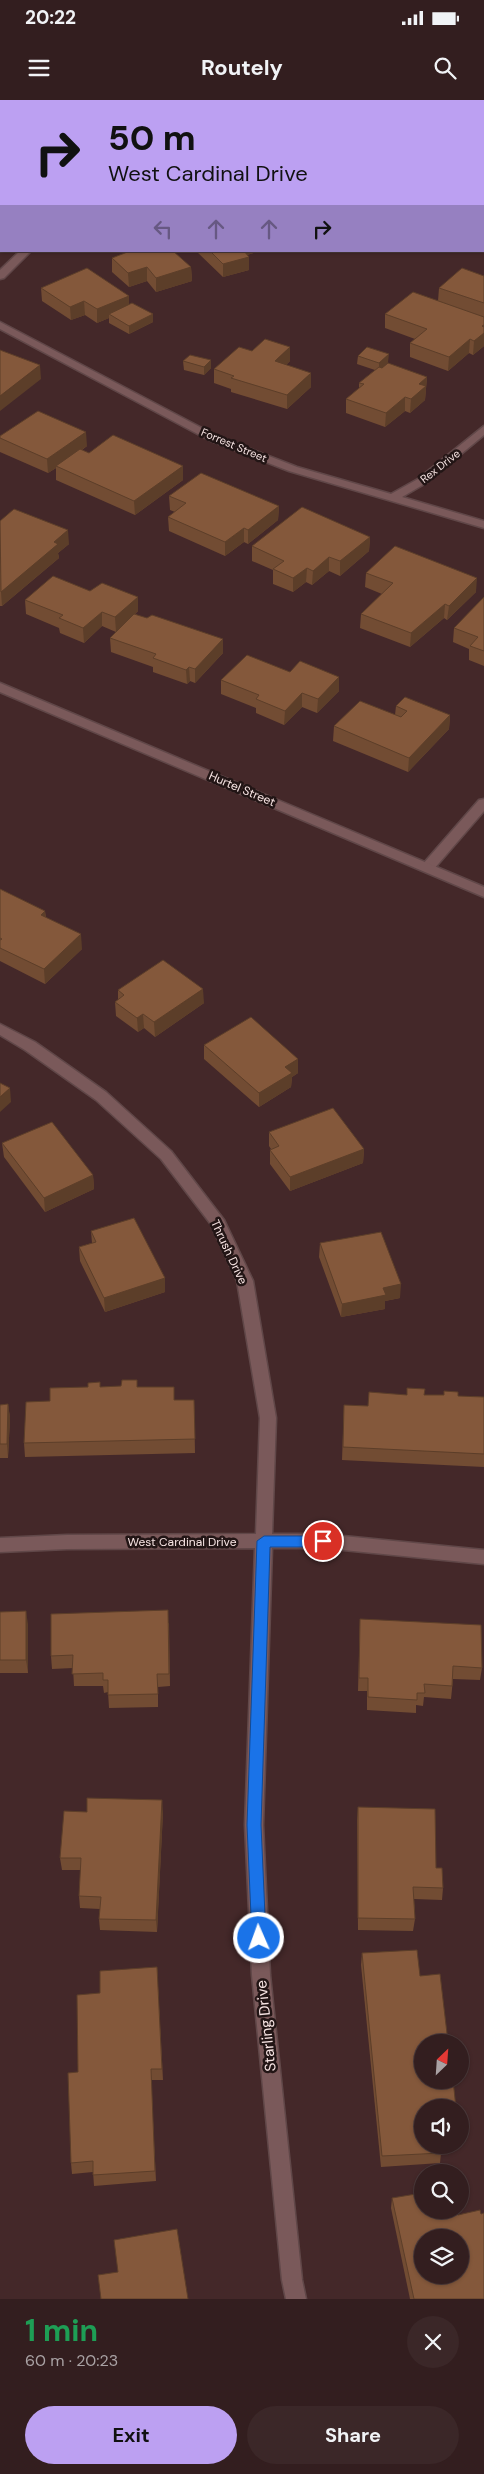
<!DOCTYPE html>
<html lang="en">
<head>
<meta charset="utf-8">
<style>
	:root { --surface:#331e1f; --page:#3b2728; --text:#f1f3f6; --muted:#a9a2a4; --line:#4e3c3d; --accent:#bca0f2 }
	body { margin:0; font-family:"DM Sans",sans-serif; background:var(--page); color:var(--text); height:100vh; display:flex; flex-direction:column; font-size:19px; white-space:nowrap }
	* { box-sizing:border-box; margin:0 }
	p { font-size:16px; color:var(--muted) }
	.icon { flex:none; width:28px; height:28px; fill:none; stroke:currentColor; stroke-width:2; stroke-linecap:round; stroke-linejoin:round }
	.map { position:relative; height:2199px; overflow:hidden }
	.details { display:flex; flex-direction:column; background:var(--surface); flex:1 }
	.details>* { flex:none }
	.guide { position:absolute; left:0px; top:0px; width:485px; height:152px; box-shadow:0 1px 4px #0004,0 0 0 1px var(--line); background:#bca0f2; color:#111; overflow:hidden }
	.needle { width:32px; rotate:25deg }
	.buttons { position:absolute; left:414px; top:1934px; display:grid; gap:10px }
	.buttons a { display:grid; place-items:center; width:55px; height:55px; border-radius:50%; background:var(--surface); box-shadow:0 1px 4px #0004,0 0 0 1px var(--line); font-size:25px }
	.pin { position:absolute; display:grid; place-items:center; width:42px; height:42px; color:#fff; margin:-21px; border:2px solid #fff; border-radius:50%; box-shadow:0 1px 5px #0007 }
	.me { position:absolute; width:55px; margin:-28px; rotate:358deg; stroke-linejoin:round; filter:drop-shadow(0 0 4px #0008) }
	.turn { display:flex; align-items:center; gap:18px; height:105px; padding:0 25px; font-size:22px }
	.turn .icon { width:65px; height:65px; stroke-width:2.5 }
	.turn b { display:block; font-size:35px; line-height:42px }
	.lanes { display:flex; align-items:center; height:48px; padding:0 25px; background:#0003; justify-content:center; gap:25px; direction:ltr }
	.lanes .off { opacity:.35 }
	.round { display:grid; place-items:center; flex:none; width:52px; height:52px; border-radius:26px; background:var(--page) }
	.headline { display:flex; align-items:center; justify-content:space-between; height:85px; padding:0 25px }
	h1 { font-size:30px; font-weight:700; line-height:38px; color:#1e9e55 }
	.primary-button { display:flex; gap:10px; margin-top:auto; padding:10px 25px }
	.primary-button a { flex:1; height:58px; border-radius:30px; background:var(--accent); color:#111; font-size:20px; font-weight:700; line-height:58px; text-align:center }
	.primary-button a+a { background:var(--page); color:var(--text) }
	.status { display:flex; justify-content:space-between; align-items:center; height:35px; padding:0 25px; background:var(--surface); direction:ltr }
	.status svg { height:14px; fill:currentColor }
	header { display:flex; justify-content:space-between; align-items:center; height:65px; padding:0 25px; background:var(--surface); font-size:22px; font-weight:700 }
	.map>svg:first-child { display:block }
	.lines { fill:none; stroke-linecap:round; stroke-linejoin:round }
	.street-casing { stroke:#604748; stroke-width:3 }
	.secondary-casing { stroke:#604748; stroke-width:3 }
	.street { fill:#7a595a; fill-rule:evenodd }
	.secondary { fill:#7a595a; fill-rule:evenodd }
	.wall { fill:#724c33 }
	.shaded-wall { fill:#5c3e29 }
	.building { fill:#84583b; stroke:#5c3e29; fill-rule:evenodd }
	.route { fill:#1a73e8; stroke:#114b97 }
	.labels { text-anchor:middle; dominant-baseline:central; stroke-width:5; stroke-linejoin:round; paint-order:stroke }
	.far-street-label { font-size:11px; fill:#f8e5e4; stroke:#221515 }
	.street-label { font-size:12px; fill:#f8e5e4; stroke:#221515 }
	.near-street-label { font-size:15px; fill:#f8e5e4; stroke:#221515 }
</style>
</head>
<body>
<div class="status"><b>20:22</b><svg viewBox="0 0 49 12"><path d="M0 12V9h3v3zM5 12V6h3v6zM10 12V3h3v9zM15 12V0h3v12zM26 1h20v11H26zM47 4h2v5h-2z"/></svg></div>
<header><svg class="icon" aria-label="menu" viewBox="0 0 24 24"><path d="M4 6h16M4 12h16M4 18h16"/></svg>Routely<svg class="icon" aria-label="search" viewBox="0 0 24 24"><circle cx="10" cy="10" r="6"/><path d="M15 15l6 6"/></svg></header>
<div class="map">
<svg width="484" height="2199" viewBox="0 0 484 2199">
	<rect width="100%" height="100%" fill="#442829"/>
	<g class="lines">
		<g class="street-casing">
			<g id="street">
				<rect x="0" y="3" width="1" height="7"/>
				<polygon points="20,151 31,151 4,178 0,179 0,170"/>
				<polygon points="0,222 217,336 297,367 391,394 418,379 484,326 484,335 426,383 402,397 484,421 484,428 289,371 209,340 0,229"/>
				<polygon points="484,699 484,711 433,770 423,770 421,767 423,764 479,700"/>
				<polygon points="0,924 35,942 106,992 171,1051 224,1120 253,1181 276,1318 272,1434 323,1434 484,1450 484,1464 323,1448 272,1448 263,1725 270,1875 302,2180 306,2199 286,2199 282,2180 252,1875 245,1725 255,1448 67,1449 0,1452 0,1438 67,1435 256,1434 260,1318 237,1181 210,1123 161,1059 96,1000 25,950 0,935"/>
			</g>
		</g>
		<g class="secondary-casing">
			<polygon id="secondary" points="0,583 484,787 484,797 0,592"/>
		</g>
		<use href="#street" class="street"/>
		<use href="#secondary" class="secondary"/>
	</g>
	<g class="wall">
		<polygon points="282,0 304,0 302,1 286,1"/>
		<polygon points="454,0 484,0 484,22 484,1 454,1"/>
		<polygon points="196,151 260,151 247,155 249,170 223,177"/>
		<polygon points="112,158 191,167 192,181 156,192 147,181 129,187 112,172"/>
		<polygon points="484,176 484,246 473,255 469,253 448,271 410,257 410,243 415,239 385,228 385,214 438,201 439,188"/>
		<polygon points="41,188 129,196 129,204 153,214 153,222 129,234 109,223 109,218 97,223 85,215 71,220 42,201"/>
		<polygon points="358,256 388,262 383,267 427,277 425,300 410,313 405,311 385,327 346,313 346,299 359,288 359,283 375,270 357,264"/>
		<polygon points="183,261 211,268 204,275 184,270"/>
		<polygon points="290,261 286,265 311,287 287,309 231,292 231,289 214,283 214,269"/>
		<polygon points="0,336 87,346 82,350 89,353 183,380 135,415 56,380 56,368 48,373 0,352"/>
		<polygon points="169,396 279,406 278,420 248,444 244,442 225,456 169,431 168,417 175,412 170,410"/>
		<polygon points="0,421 69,444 58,453 59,458 2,506 0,506"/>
		<polygon points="370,437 369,451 340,476 329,471 312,485 306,482 293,492 273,484 273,470 252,461 252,446"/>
		<polygon points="366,473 476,492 447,520 444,518 410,547 360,528 361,514 382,494 365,487"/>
		<polygon points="90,491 138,497 138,511 135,514 223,553 195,583 190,581 187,584 153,572 153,567 111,552 110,538 124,524 116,532 102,526 84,543 60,533 59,528 26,514 25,500"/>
		<polygon points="484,497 484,566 469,560 469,549 453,542 454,528"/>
		<polygon points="221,580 339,591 317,613 302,607 284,625 256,613 256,608 221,594"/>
		<polygon points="396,606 450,615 449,629 408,672 333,641 334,626 395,615"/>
		<polygon points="0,789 45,811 46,818 82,849 45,884 0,861"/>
		<polygon points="118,890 204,903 155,937 144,928 138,932 116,916 115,902 118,900"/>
		<polygon points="204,945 298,973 292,977 291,987 259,1007 204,959"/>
		<polygon points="269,1032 364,1049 363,1063 290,1091 270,1064 270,1050 271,1049 269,1046"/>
		<polygon points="2,1043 93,1075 94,1089 45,1112 4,1057"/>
		<polygon points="91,1131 165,1178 165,1192 105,1212 80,1161 79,1147 92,1143"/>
		<polygon points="320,1143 400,1198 385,1201 385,1209 341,1217 319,1157"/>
		<polygon points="100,1287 137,1287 175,1300 194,1300 195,1353 25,1357 24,1343 50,1301"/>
		<polygon points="444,1291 458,1296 484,1297 484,1367 342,1360 344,1305 368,1306 407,1295 444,1295"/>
		<polygon points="8,1304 10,1318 8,1358 0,1358 0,1305"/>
		<polygon points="0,1512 28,1524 28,1573 0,1573"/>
		<polygon points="360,1519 482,1568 480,1580 453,1579 451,1599 424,1597 423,1606 416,1605 416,1613 367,1610 367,1591 358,1591"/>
		<polygon points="169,1523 170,1586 158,1587 158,1607 109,1608 108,1592 104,1593 103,1586 74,1586 73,1568 52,1569 51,1556"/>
		<polygon points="358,1707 436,1768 443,1788 442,1800 414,1799 415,1819 413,1831 358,1830 357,1720"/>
		<polygon points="163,1712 157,1832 100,1830 99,1819 100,1809 80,1808 79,1796 81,1770 62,1770 60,1758"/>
		<polygon points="362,1853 441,2053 440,2063 381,2067 361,1865"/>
		<polygon points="157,1867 163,1980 151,1980 156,2081 94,2086 93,2072 72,2074 71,2063 78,1972 100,1893"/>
		<polygon points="392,2098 484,2199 410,2199 391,2108"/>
	</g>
	<g class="shaded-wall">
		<polygon points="236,151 260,151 236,158"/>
		<polygon points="249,157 249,170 223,177 223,164"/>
		<polygon points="147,167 147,181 129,187 128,173"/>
		<polygon points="191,167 192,181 156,192 156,178"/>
		<polygon points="129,196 129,210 109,214 109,218 97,223 97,209"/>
		<polygon points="84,201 85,215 71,220 70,207"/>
		<polygon points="153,214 153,222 129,234 129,226"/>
		<polygon points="484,225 484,246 473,255 474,241 482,226"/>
		<polygon points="470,239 469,253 448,271 449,257"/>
		<polygon points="290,247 290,261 275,275 275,261"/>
		<polygon points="389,254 388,262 379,271 379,263"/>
		<polygon points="211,260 211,268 204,275 204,267"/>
		<polygon points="40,265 41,279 0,311 0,296"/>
		<polygon points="311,273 311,287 287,309 287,295"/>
		<polygon points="427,277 425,300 410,313 411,299 419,284"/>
		<polygon points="405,297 405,311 385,327 386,313"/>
		<polygon points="86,332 87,346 57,367 56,366 56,368 48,373 47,359"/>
		<polygon points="183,366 183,380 135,415 134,401"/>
		<polygon points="279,406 278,420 248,444 248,430"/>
		<polygon points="244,428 244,442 225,456 225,442"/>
		<polygon points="68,430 69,444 58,453 59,458 2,506 1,492 54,442"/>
		<polygon points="370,437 369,451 340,476 340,461"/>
		<polygon points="329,457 329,471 312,485 313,471"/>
		<polygon points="307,468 306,482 293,492 293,478"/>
		<polygon points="477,478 476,492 447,520 449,506"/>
		<polygon points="138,497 138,511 116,532 115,517"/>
		<polygon points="445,504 444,518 410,547 411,533"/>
		<polygon points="102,512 102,526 84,543 83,528"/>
		<polygon points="223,539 223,553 195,583 195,569"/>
		<polygon points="189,567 190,581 187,584 186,570"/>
		<polygon points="339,577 339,591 317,613 318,599"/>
		<polygon points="302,593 302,607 284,625 285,611"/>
		<polygon points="450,615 449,629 408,672 409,658"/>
		<polygon points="45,811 46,825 41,815"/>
		<polygon points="81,834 82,849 45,884 44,869"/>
		<polygon points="203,889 204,903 155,937 154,922"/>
		<polygon points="143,914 144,928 138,932 137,918"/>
		<polygon points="298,959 298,973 292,977 291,987 259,1007 259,993 285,967"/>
		<polygon points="10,988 11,1002 0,1012 0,997"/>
		<polygon points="364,1049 363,1063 290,1091 290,1077"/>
		<polygon points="93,1075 94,1089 45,1112 44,1098"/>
		<polygon points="165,1178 165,1192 105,1212 104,1198"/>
		<polygon points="401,1184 400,1198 385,1201 385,1209 341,1217 342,1204 383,1188"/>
		<polygon points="8,1304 10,1318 8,1358 7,1344"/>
		<polygon points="26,1511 28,1524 28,1573 26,1560"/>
		<polygon points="162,1700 163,1712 157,1832 156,1820"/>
	</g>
	<g class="building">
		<polygon points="221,0 265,0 269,1 225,1"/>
		<polygon points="457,0 484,0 484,8 484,1 461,1"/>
		<polygon points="130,151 173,151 191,167 156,178 147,167 128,173 112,158"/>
		<polygon points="210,151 244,151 249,157 223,164"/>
		<polygon points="87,168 129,196 97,209 84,201 70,207 41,188"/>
		<polygon points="462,168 484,176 484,203 439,188"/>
		<polygon points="413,192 484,217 484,225 482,226 484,227 484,233 474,241 470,239 449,257 410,243 427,229 385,214"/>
		<polygon points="132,203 153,214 129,226 109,214"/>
		<polygon points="265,239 290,247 275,261 311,273 287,295 231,278 234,276 214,269 239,247 252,251"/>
		<polygon points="367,247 389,254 379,263 358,256"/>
		<polygon points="0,250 40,265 0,296"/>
		<polygon points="190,255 211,260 204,267 183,261"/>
		<polygon points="388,263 427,277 419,284 426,286 411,299 405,297 386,313 346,299 364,284 359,283 379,267 382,268"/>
		<polygon points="38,311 86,332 47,359 0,338 0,336"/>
		<polygon points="113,335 183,366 134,401 56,366 80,349 89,353"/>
		<polygon points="201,373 279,406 248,430 244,428 225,442 168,417 186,403 169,396"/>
		<polygon points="302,407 370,437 340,461 329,457 313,471 307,468 293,478 273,469 284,461 252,446"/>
		<polygon points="14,409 68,430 54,442 58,444 1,492 0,421"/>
		<polygon points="395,446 477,478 449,506 445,504 411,533 361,514 393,483 366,473"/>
		<polygon points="53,476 90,491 102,483 138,497 115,517 102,512 83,528 59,518 63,515 25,500"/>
		<polygon points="484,497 484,551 470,546 478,537 454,528"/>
		<polygon points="134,514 147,518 152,515 223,539 195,569 189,567 186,570 153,558 156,554 110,538"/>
		<polygon points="247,555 290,572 300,561 339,577 318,599 302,593 285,611 256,599 259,595 221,580"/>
		<polygon points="405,597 450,615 409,658 334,626 360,601 401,617 407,611 396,606"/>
		<polygon points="0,789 45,811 41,815 81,834 44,869 0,848 0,840 2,839 0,838"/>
		<polygon points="163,860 203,889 154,922 143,914 137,918 115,902 124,895 118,890"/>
		<polygon points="251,917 298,959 285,967 292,973 259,993 204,945"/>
		<polygon points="0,983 10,988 0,997"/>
		<polygon points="333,1008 364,1049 290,1077 270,1050 279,1046 269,1032"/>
		<polygon points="52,1022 93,1075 44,1098 2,1043"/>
		<polygon points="134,1118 165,1178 104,1198 79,1147 96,1142 91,1131"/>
		<polygon points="381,1132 401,1184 383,1188 386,1195 342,1204 320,1143"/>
		<polygon points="122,1280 137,1280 137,1287 174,1287 174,1300 194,1300 195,1339 24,1343 26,1302 50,1301 50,1288 88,1287 88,1283 100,1282 100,1287 121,1286"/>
		<polygon points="407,1288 425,1289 424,1295 444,1295 444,1291 458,1292 458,1296 484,1297 484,1354 343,1347 344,1305 368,1306 369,1292 407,1295"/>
		<polygon points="8,1304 7,1344 0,1344 0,1305"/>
		<polygon points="168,1510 169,1574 157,1574 158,1594 108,1595 108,1580 103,1580 103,1573 72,1574 73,1555 51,1556 51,1514"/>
		<polygon points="26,1511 26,1560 0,1560 0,1512"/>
		<polygon points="360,1519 481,1525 482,1568 453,1566 452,1586 424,1584 425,1593 417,1593 417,1600 368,1597 368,1578 359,1578"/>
		<polygon points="87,1698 162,1700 156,1820 99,1819 101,1797 79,1796 81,1758 60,1758 64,1711 87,1712"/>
		<polygon points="358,1707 435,1709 436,1768 442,1768 443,1788 413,1787 415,1819 358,1818"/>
		<polygon points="417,1850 420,1876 440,1874 448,1942 422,1942 422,1980 453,1980 456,2008 422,2008 422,2045 440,2045 441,2053 382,2056 362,1853"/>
		<polygon points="157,1867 162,1969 151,1969 155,2071 93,2075 93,2061 71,2063 68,1973 78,1972 77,1895 100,1893 100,1871"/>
		<path d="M422,2093V2110H456L458,2115L480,2110L481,2114L484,2113V2199H414L392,2098ZM422,2138H460V2175H422Z"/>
		<polygon points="177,2129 188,2199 101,2199 98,2175 118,2172 114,2140"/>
	</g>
	<polygon class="route" points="264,1436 323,1436 329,1441 323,1447 270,1447 261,1725 266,1838 264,1842 259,1844 254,1842 252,1838 247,1725 257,1441"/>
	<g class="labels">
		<g class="far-street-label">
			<text transform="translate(234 345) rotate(23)">Forrest Street</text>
			<text transform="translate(440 366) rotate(-38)">Rex Drive</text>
		</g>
		<g class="street-label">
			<text transform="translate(242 689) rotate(23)">Hurtel Street</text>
			<text transform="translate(229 1152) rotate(65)">Thrush Drive</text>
			<text x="182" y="1442">West Cardinal Drive</text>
		</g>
		<g class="near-street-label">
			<text transform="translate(266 1926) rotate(-96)">Starling Drive</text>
		</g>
	</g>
</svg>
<div class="buttons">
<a><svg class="needle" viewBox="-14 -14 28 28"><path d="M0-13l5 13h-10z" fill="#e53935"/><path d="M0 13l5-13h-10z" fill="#a9a2a4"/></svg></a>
<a><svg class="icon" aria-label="sound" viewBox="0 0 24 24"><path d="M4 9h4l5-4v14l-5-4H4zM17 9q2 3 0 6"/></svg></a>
<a><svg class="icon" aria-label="search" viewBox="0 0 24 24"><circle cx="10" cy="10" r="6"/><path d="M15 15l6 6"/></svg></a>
<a><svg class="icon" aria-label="layers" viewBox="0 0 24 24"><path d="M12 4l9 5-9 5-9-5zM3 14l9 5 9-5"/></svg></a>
</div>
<div class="pin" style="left:323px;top:1441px;background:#d93025"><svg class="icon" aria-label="arrive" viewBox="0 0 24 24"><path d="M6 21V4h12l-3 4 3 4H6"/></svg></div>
<svg class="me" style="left:259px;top:1838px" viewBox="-20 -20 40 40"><circle r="17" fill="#1a73e8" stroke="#fff" stroke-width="3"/><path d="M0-11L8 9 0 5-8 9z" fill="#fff"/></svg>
<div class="guide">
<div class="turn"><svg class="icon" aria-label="right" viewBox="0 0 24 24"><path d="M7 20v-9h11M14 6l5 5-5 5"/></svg><div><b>50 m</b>West Cardinal Drive</div></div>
<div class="lanes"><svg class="icon off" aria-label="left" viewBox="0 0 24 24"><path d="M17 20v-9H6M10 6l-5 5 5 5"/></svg><svg class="icon off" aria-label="ahead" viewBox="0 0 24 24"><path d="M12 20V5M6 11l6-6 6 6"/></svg><svg class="icon off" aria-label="ahead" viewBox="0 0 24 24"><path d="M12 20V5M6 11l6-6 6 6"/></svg><svg class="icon" aria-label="right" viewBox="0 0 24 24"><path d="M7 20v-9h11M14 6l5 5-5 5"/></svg></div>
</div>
</div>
<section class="details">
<div class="headline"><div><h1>1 min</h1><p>60 m · 20:23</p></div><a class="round"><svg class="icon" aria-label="close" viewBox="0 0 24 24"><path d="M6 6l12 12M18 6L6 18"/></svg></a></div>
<div class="primary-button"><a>Exit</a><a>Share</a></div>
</section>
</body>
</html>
